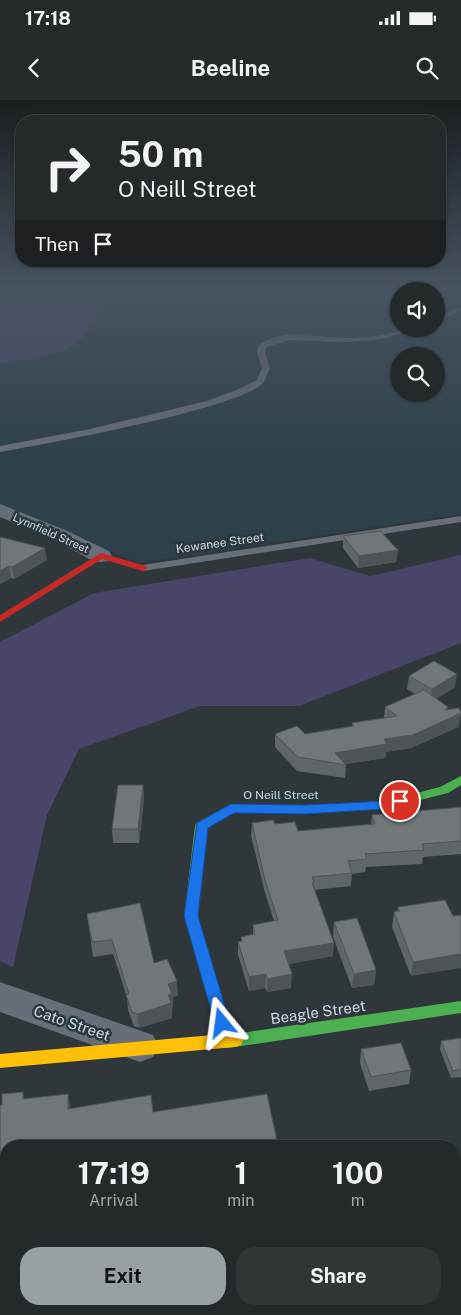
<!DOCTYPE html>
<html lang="en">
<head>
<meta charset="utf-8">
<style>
	:root { --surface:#24292c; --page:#303538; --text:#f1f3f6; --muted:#a3a6a9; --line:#414548; --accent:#99a0a4 }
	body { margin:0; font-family:"Public Sans",sans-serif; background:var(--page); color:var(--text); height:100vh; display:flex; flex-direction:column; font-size:19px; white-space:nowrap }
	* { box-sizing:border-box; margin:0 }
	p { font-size:16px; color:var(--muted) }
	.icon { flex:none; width:28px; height:28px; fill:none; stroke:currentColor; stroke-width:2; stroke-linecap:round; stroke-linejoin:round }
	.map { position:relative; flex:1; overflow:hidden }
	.sheet { position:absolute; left:0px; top:1040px; width:461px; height:175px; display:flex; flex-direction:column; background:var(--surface); border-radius:20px 20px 0 0; box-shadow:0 1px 4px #0004,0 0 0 1px var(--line) }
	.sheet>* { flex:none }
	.top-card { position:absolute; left:15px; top:15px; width:431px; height:152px; border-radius:20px; box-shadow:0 1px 4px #0004,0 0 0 1px var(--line); background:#24292c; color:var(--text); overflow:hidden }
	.controls { position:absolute; left:390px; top:182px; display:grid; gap:10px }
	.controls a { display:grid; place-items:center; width:55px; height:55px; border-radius:50%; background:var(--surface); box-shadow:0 1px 4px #0004,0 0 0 1px var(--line); font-size:25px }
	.pin { position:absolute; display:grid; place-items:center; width:42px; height:42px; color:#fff; margin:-21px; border:2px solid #fff; border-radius:50%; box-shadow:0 1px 5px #0007 }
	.me { position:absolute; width:55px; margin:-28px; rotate:344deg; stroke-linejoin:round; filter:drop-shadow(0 0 4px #0008) }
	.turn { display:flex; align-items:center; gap:18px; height:105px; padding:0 20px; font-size:22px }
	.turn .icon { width:65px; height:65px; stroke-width:2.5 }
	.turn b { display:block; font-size:35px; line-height:42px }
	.then { display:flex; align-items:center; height:48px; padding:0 20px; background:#0003; gap:10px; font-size:19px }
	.eta { display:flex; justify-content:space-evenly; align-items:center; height:85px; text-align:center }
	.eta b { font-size:30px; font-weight:700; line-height:35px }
	.cta { display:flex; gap:10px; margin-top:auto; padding:10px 20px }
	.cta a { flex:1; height:58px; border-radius:20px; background:var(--accent); color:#111; font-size:20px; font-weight:700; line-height:58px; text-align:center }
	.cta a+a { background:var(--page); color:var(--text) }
	.status { display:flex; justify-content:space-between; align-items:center; height:35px; padding:0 25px; background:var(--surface); direction:ltr }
	.status svg { height:14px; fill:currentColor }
	header { display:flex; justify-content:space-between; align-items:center; height:65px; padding:0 20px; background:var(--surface); font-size:22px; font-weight:700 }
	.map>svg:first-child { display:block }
	.built { fill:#2e404a; fill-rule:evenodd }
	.green { fill:#4a4469 }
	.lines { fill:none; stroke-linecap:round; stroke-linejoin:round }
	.lane { fill:#686e78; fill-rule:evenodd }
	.street { fill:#686e78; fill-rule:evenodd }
	.fast { fill:#4caf50; fill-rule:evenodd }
	.slow { fill:#ffc107; fill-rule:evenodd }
	.jam { fill:#c62828; fill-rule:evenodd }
	.wall { fill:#606568 }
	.shaded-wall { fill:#4e5355 }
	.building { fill:#707679; stroke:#4e5355 }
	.route { fill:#1a73e8; stroke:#114b97 }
	.labels { text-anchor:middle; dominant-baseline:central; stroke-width:5; stroke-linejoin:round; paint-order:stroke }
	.far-street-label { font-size:11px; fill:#d1d8dd; stroke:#2c383f }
	.street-label { font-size:12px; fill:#d1d8dd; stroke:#2c383f }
	.near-street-label { font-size:15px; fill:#d1d8dd; stroke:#2c383f }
</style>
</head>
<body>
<div class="status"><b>17:18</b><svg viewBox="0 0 49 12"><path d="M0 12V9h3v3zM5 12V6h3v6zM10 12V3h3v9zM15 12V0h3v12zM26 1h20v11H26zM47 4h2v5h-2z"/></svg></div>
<header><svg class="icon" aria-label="back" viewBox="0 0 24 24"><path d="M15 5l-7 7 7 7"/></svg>Beeline<svg class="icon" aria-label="search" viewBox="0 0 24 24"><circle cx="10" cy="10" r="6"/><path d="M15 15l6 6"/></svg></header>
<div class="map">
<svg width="461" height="1215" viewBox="0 0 461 1215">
	<rect width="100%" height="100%" fill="#30373b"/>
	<path class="built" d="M105,190H461V414L139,463L0,407V264L49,257L93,224ZM399,191H436V229H399ZM399,256H436V294H399Z"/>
	<g class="green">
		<path d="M0,190H105C101,201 98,213 93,223C77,258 33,259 0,264Z"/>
		<polygon points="461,455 461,543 299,606 200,606 79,649 47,715 13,867 0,861 0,542 94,493 310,458 370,476"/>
	</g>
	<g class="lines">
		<g class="lane">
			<polygon points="461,207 461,211 436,221 436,216"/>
			<path d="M406,229H416L378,240L343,242L291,240L266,247L265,253L270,268C268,272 266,278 264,282C241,309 43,344 0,352V346L90,329L207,301L239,289L257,280L262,268L257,253L258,246C281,227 318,238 345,238C366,238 386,236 406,229Z"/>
			<polygon points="461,416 461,422 143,471 137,468 143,465"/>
		</g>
		<g class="street">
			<polygon points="0,404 65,430 109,451 112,456 109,461 101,462 93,461 51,438 0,417"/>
			<polygon points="0,882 153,935 159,946 153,957 140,962 0,912"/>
		</g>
		<polygon class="fast" points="461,676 461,685 448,693 385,709 305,713 233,712 207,728 198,816 233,934 461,901 461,913 235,947 227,948 221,946 184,816 195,726 196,723 231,704 305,705 385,701 440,687"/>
		<polygon class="slow" points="235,933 241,935 243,940 241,945 235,947 0,968 0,954"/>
		<polygon class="jam" points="101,453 146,466 148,468 143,471 102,459 0,522 0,515"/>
	</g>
	<g class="wall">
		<polygon points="343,436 398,450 396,462 358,468 343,448"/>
		<polygon points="0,437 47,460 14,479 11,478 0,484"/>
		<polygon points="409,576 455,587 436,599 448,609 461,613 458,627 411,648 386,652 385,658 346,664 345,678 297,671 275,647 275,634 305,634 352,626 352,623 384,618 385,607 415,594 407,589"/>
		<polygon points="143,685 144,699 139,743 113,743 112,729"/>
		<polygon points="461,707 461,754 423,757 422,764 366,767 365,772 352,774 351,786 314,790 333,856 288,864 291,888 267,892 265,888 249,891 238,855 238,842 241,841 241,837 253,834 253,825 274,821 265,793 251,736 252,723 275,724 298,731 371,724 372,715"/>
		<polygon points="398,807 453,816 411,876 392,827 394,812 397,812"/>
		<polygon points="87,814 154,863 178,895 173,897 173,908 172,909 172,918 139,928 134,926 128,910 127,897 113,854 93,857"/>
		<polygon points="334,822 376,870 374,885 352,888 333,837"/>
		<polygon points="461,938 461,977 451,978 440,949 441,941"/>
		<polygon points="361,949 411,970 409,984 369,991 360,963"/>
		<polygon points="23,992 24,999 68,994 70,1008 153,1012 278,1046 6,1046 6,1209 52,1209 52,1214 46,1215 0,1215 0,1084 2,1005"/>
		<polygon points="277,1209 317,1209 317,1211 297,1215 278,1215"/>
	</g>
	<g class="shaded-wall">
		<polygon points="45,448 47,460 14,479 12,467"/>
		<polygon points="398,450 396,462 358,468 359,456"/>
		<polygon points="9,466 11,478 0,484 0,471"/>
		<polygon points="457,574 455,587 430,603 432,589"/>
		<polygon points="448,607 447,620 461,613 458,627 411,648 386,652 385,658 345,664 335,653 384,639"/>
		<polygon points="143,685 144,699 139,743 138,729"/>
		<polygon points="334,843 333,856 284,865 284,851"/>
		<polygon points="461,854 461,868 411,876 413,862"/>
		<polygon points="376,870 374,885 352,888 354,874"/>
		<polygon points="266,874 265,888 249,891 249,877"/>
		<polygon points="292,874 291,888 267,892 267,879"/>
		<polygon points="177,881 178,895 173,897 173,908 172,909 172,918 139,928 138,914 168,884"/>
		<polygon points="68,994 71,1013 68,1009"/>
		<polygon points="2,1055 6,1074 0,1076 0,1056"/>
		<polygon points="461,1178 461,1190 455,1192 455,1180"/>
	</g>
	<g class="building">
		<polygon points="380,431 398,450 359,456 343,436"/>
		<polygon points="0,437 45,448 12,467 9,466 0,471"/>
		<polygon points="434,561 457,574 432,589 409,576"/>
		<polygon points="424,590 448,607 445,610 459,608 461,613 413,635 384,639 387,644 335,653 346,665 298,657 275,634 297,626 305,634 354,626 352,623 397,616 385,607"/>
		<polygon points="118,685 143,685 138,729 112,729"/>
		<polygon points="461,707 461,741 422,744 424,750 365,754 367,759 348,761 352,773 312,777 314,783 312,783 334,843 284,851 292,874 267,879 266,874 249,877 238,842 242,841 241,837 255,834 253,825 278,820 265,780 252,723 273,720 275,724 295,722 298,731 375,724 372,715"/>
		<polygon points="445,800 453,816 461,815 461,854 413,862 394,812 400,811 398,807"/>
		<polygon points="140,803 154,863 167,859 177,881 168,884 172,894 168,895 171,903 138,914 132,912 126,895 129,894 112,840 92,842 87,814"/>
		<polygon points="357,818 376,870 354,874 334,822"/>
		<polygon points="461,938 461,969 453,971 441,941"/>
		<polygon points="401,943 411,970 371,977 361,949"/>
		<polygon points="23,992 23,999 68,994 68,1009 151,995 153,1012 267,994 278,1046 103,1046 103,1040 55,1046 6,1046 6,1204 0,1205 0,1084 2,1055 0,1056 0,1005 2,1005 2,994"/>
		<polygon points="461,1130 461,1178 455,1180 455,1131"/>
	</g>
	<linearGradient id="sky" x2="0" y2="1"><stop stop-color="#1a1e20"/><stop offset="0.53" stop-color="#485360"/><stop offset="1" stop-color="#485360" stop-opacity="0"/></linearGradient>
	<rect width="461" height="360" fill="url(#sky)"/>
	<polygon class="route" points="400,697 406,701 404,704 385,709 305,714 234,713 208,728 198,816 230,923 227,928 222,930 216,928 184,816 197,723 231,704 305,705 385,701"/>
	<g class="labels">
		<g class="far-street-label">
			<text transform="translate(51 433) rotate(24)">Lynnfield Street</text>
		</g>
		<g class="street-label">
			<text transform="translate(220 443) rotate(-8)">Kewanee Street</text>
			<text x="281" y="695">O Neill Street</text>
		</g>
		<g class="near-street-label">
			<text transform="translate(318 912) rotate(-8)">Beagle Street</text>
			<text transform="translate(72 923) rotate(19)">Cato Street</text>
		</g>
	</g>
</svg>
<div class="controls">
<a><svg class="icon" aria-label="sound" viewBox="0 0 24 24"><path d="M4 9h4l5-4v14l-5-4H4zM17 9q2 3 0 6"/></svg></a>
<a><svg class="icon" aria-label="search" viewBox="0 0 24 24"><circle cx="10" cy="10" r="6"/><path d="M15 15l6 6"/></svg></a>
</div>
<div class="pin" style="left:400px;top:701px;background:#d93025"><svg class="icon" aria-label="arrive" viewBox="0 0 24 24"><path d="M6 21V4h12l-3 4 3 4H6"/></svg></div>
<svg class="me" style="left:222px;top:923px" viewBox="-20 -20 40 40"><path d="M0-17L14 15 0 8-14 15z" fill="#1a73e8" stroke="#fff" stroke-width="4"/></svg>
<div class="top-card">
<div class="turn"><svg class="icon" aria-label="right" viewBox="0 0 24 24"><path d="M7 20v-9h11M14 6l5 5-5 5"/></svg><div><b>50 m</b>O Neill Street</div></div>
<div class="then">Then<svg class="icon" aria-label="arrive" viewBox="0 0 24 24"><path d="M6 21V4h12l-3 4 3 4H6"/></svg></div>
</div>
<section class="sheet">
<div class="eta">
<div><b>17:19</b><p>Arrival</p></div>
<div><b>1</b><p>min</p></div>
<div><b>100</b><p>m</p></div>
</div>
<div class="cta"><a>Exit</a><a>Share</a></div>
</section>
</div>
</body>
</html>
